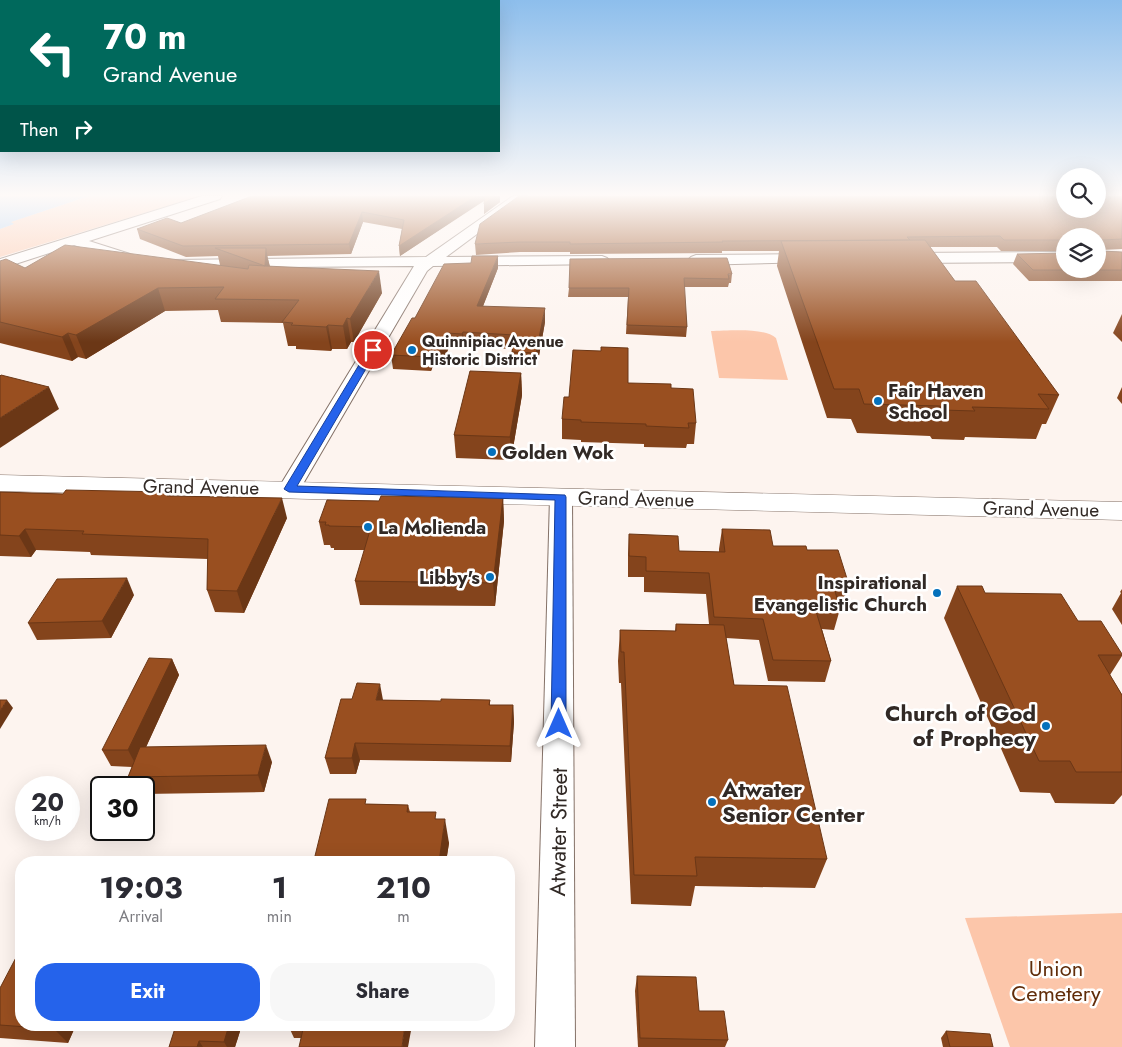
<!DOCTYPE html>
<html lang="en">
<head>
<meta charset="utf-8">
<style>
	:root { --surface:#fff; --page:#f7f7f7; --text:#2b2b33; --muted:#7c7c81; --accent:#2563eb }
	body { margin:0; font-family:Jost,sans-serif; background:var(--page); color:var(--text); height:100vh; display:flex; flex-direction:column; font-size:19px; white-space:nowrap }
	* { box-sizing:border-box; margin:0 }
	p { font-size:16px; color:var(--muted) }
	.icon { flex:none; width:28px; height:28px; fill:none; stroke:currentColor; stroke-width:2; stroke-linecap:round; stroke-linejoin:round }
	.map { position:relative; flex:1; overflow:hidden }
	.panel { position:absolute; left:15px; top:856px; width:500px; height:175px; display:flex; flex-direction:column; background:var(--surface); border-radius:20px; box-shadow:0 5px 20px #0002 }
	.panel>* { flex:none }
	.hud { position:absolute; left:0px; top:0px; width:500px; height:152px; box-shadow:0 5px 20px #0002; background:#00695c; color:#fff; overflow:hidden }
	.controls { position:absolute; left:1056px; top:168px; display:grid; gap:10px }
	.controls a { display:grid; place-items:center; width:50px; height:50px; border-radius:50%; background:var(--surface); box-shadow:0 5px 20px #0002; font-size:25px }
	.speed { position:absolute; left:15px; top:776px; display:flex; gap:10px; font-size:25px; font-weight:700; text-align:center }
	.speed>* { display:grid; place-content:center; width:65px; height:65px; border-radius:50%; background:var(--surface); box-shadow:0 5px 20px #0002; line-height:1 }
	.speed small { font-size:12px; font-weight:400 }
	.speed .limit { border:2px solid #111; border-radius:8px; background:#fff; color:#111 }
	.pin { position:absolute; display:grid; place-items:center; width:42px; height:42px; color:#fff; margin:-21px; border:2px solid #fff; border-radius:50%; box-shadow:0 1px 5px #0007 }
	.me { position:absolute; width:55px; margin:-28px; rotate:0deg; stroke-linejoin:round; filter:drop-shadow(0 0 4px #0008) }
	.turn { display:flex; align-items:center; gap:18px; height:105px; padding:0 20px; font-size:22px }
	.turn .icon { width:65px; height:65px; stroke-width:2.5 }
	.turn b { display:block; font-size:35px; line-height:42px }
	.then { display:flex; align-items:center; height:48px; padding:0 20px; background:#0003; gap:10px; font-size:19px }
	.eta { display:flex; justify-content:space-evenly; align-items:center; height:85px; text-align:center }
	.eta b { font-size:30px; font-weight:700; line-height:35px }
	.primary-button { display:flex; gap:10px; margin-top:auto; padding:10px 20px }
	.primary-button a { flex:1; height:58px; border-radius:20px; background:var(--accent); color:#fff; font-size:20px; font-weight:700; line-height:58px; text-align:center }
	.primary-button a+a { background:var(--page); color:var(--text) }
	.map>svg:first-child { display:block }
	.green { fill:#fcc6aa }
	.water { fill:#a4ccf3 }
	.lines { fill:none; stroke-linecap:round; stroke-linejoin:round }
	.street-casing { stroke:#847167; stroke-width:2 }
	.secondary-casing { stroke:#847167; stroke-width:1 }
	.street { fill:#fff; fill-rule:evenodd }
	.secondary { fill:#fff; fill-rule:evenodd }
	.wall { fill:#84441c }
	.shaded-wall { fill:#6b3716 }
	.building { fill:#994f20; stroke:#6b3716 }
	.route { fill:#2563eb; stroke:#184099 }
	.poi-dot { fill:#0571bc; stroke:#fff; stroke-width:2 }
	.labels { text-anchor:middle; dominant-baseline:central; stroke-width:5; stroke-linejoin:round; paint-order:stroke }
	.far-poi-label { font-size:16px; font-weight:bold; fill:#312925; stroke:#fff; text-anchor:start }
	.poi-label { font-size:19px; font-weight:bold; fill:#312925; stroke:#fff; text-anchor:start }
	.street-label { font-size:19px; fill:#312925; stroke:#fff }
	.near-poi-label { font-size:22px; font-weight:bold; fill:#312925; stroke:#fff; text-anchor:end }
	.near-street-label { font-size:22px; fill:#312925; stroke:#fff }
	.near-park-label { font-size:22px; fill:#612d0a; stroke:#fff }
</style>
</head>
<body>
<div class="map">
<svg width="1122" height="1047" viewBox="0 0 1122 1047">
	<rect width="100%" height="100%" fill="#fdf4ef"/>
	<g class="green">
		<polygon points="89,196 200,196 0,257 0,229 13,224 10,222"/>
		<path d="M711,331C727,331 764,327 776,338L788,380L719,378Z"/>
		<polygon points="1122,913 1122,1047 1010,1047 965,918"/>
	</g>
	<polygon class="water" points="0,196 89,196 11,222 14,224 0,229"/>
	<g class="lines">
		<g class="street-casing">
			<g id="street">
				<polygon points="202,196 222,196 220,199 89,241 130,254 133,257 130,260 120,260 74,245 0,269 0,259"/>
				<polygon points="513,196 528,196 446,257 602,256 607,258 610,261 607,264 433,266 427,271 300,489 297,494 289,496 281,494 278,489 414,266 176,268 171,266 168,263 171,260 426,257"/>
				<polygon points="1065,252 1065,262 906,263 901,261 898,258 901,255 906,253"/>
				<polygon points="810,254 815,256 818,259 815,262 696,265 691,263 688,260 691,257 696,255"/>
				<polygon points="561,490 569,492 572,497 575,1047 535,1047 550,497 553,492"/>
			</g>
		</g>
		<g class="secondary-casing">
			<polygon id="secondary" points="0,475 1122,502 1122,520 0,491"/>
		</g>
		<use href="#street" class="street"/>
		<use href="#secondary" class="secondary"/>
	</g>
	<g class="wall">
		<polygon points="500,196 500,202 484,214 484,200 400,256 399,246 402,229 363,222 351,254 267,256 270,266 382,293 354,342 351,342 347,349 332,349 331,351 296,349 296,346 288,346 283,323 221,322 218,310 165,311 86,359 78,357 72,361 0,343 0,261 25,268 220,265 218,256 186,257 140,239 137,229 181,223"/>
		<polygon points="1122,196 1122,249 1101,250 1101,251 1122,252 1122,281 1029,281 1013,264 1017,254 1065,269 1098,236 1065,236 1065,251 1001,251 997,247 930,247 955,281 1059,395 1046,424 1042,424 1036,439 965,437 964,440 932,439 930,436 857,433 851,419 827,418 777,266 779,251 722,251 722,253 570,254 570,252 520,252 476,255 475,244"/>
		<polygon points="498,268 483,306 545,322 537,367 512,366 512,349 464,346 463,348 449,347 441,367 433,366 431,371 393,369 391,355 415,318"/>
		<polygon points="732,274 731,283 729,283 728,287 684,287 687,327 686,337 626,334 628,297 568,297 569,288"/>
		<polygon points="1122,314 1122,342 1113,333"/>
		<polygon points="601,351 628,383 671,388 696,423 694,444 687,444 686,448 644,447 644,444 581,442 581,440 562,439 562,419 569,397"/>
		<polygon points="521,373 522,395 511,460 456,458 454,435"/>
		<polygon points="1122,387 1122,404 1117,398"/>
		<polygon points="0,492 63,494 169,492 170,496 287,518 244,613 215,612 207,590 208,559 91,555 90,552 36,550 31,557 0,556"/>
		<polygon points="503,498 504,521 495,606 360,605 355,581 365,550 334,550 334,548 331,548 330,545 324,545 319,522 379,501"/>
		<polygon points="722,529 773,546 807,550 849,585 842,605 839,605 840,609 834,630 822,629 831,661 825,682 768,681 759,640 726,638 734,685 827,859 815,888 695,886 691,906 631,904 621,683 619,683 618,661 620,630 675,631 676,624 709,624 706,594 644,592 644,577 628,577 628,554 629,534 679,551 719,552 719,549"/>
		<polygon points="957,586 985,593 1078,621 1122,654 1122,656 1110,675 1122,695 1122,795 1114,804 1055,803 1050,793 1020,792 944,618"/>
		<polygon points="1122,589 1122,625 1112,609 1121,593 1120,592"/>
		<polygon points="134,595 111,638 37,640 28,623"/>
		<polygon points="172,659 179,675 146,747 272,762 264,792 144,794 144,788 133,788 128,777 132,767 111,766 102,750"/>
		<polygon points="383,700 441,701 490,700 490,705 513,705 514,722 511,762 360,760 356,774 330,774 325,758"/>
		<polygon points="367,804 408,805 410,812 437,819 449,843 446,862 315,862 314,860"/>
		<polygon points="637,976 699,1011 728,1040 725,1047 638,1047 635,991"/>
		<polygon points="0,988 21,1025 76,1025 68,1043 0,1038"/>
		<polygon points="242,1025 235,1047 169,1047"/>
		<polygon points="288,1025 412,1025 301,1038 294,1038"/>
		<polygon points="946,1031 993,1047 943,1047 941,1038"/>
	</g>
	<g class="shaded-wall">
		<polygon points="476,196 487,196 487,199 400,256 399,246"/>
		<polygon points="495,196 500,196 500,202 484,214 484,204"/>
		<polygon points="362,212 363,222 351,254 349,244"/>
		<polygon points="266,248 270,269 265,266"/>
		<polygon points="498,256 498,268 478,319 477,306"/>
		<polygon points="379,271 382,293 354,342 350,319"/>
		<polygon points="158,288 165,311 86,359 76,335"/>
		<polygon points="545,308 545,322 537,367 536,353"/>
		<polygon points="347,318 351,342 347,349 343,326"/>
		<polygon points="328,325 332,349 331,351 326,327"/>
		<polygon points="463,332 464,346 463,348 462,334"/>
		<polygon points="68,333 78,357 72,361 62,337"/>
		<polygon points="447,333 449,347 441,367 439,353"/>
		<polygon points="432,352 433,366 431,371 430,357"/>
		<polygon points="521,373 522,395 511,460 510,437"/>
		<polygon points="49,387 59,409 0,448 0,418"/>
		<polygon points="282,498 287,518 244,613 237,591"/>
		<polygon points="503,498 504,521 495,606 493,583"/>
		<polygon points="25,529 36,550 31,557 19,536"/>
		<polygon points="127,578 134,595 111,638 102,621"/>
		<polygon points="172,659 179,675 137,767 128,750"/>
		<polygon points="380,684 383,700 376,700"/>
		<polygon points="7,700 13,708 0,729 0,711"/>
		<polygon points="513,705 514,722 511,762 510,746"/>
		<polygon points="355,743 360,760 356,774 352,758"/>
		<polygon points="266,745 272,762 264,792 258,775"/>
		<polygon points="445,819 449,843 446,862 439,862"/>
		<polygon points="56,1025 76,1025 68,1043 54,1029"/>
		<polygon points="229,1025 242,1025 235,1047 227,1047 224,1042"/>
		<polygon points="405,1025 412,1025 408,1047 402,1047"/>
		<polygon points="199,1041 203,1047 197,1047"/>
	</g>
	<g class="building">
		<polygon points="252,196 476,196 399,246 404,220 362,212 349,244 183,246 137,229 167,218 181,223"/>
		<polygon points="485,196 495,196 484,204"/>
		<polygon points="519,196 1065,196 1065,209 1098,209 1098,196 1122,196 1122,239 1102,240 1100,242 1101,251 1122,252 1122,270 1033,270 1017,254 1065,253 1065,269 1098,269 1098,236 1065,236 1065,240 1004,240 1000,236 907,237 910,240 722,241 723,242 570,244 570,242 520,242 475,244 480,224"/>
		<polygon points="925,240 955,281 976,281 1059,395 1038,394 1049,409 972,407 975,411 942,410 940,406 864,404 859,389 834,389 781,241"/>
		<polygon points="65,245 248,269 249,265 265,266 215,248 266,248 265,266 379,271 350,319 347,318 343,326 328,325 326,327 291,325 293,323 282,322 299,300 215,299 224,287 158,288 76,335 68,333 62,337 0,322 0,261 6,259 25,268"/>
		<polygon points="472,256 498,256 477,306 545,308 536,353 512,352 514,335 463,332 462,334 447,333 439,353 432,352 430,357 391,355 412,318 415,318 444,264 471,263"/>
		<polygon points="727,258 732,274 728,274 729,279 684,278 687,327 627,325 629,288 569,288 570,259"/>
		<polygon points="601,347 628,348 628,383 671,384 671,388 693,389 696,423 688,423 689,428 646,426 646,424 581,422 581,420 562,419 564,397 569,397 573,350 601,351"/>
		<polygon points="470,371 521,373 510,437 454,435"/>
		<polygon points="1,375 49,387 0,418 0,376"/>
		<polygon points="66,490 169,492 167,496 282,498 237,591 207,590 208,539 82,534 84,531 25,529 19,536 0,535 0,492 63,494"/>
		<polygon points="381,496 503,498 493,583 355,581 371,527 329,526 329,525 325,525 326,522 319,522 327,500 379,501"/>
		<polygon points="722,529 770,530 773,546 806,546 807,550 838,550 849,585 833,584 840,609 815,608 831,661 773,660 763,619 714,617 709,573 646,571 646,557 629,556 629,534 678,536 679,551 725,552"/>
		<polygon points="127,578 102,621 28,623 57,579"/>
		<polygon points="957,586 982,586 985,593 1061,594 1078,621 1101,621 1122,654 1122,655 1098,655 1122,695 1122,772 1076,772 1070,761 1039,761"/>
		<polygon points="676,624 724,625 734,685 787,686 827,859 695,857 697,876 634,875 624,652 621,652 620,630 676,631"/>
		<polygon points="149,658 172,659 128,750 102,750"/>
		<polygon points="357,683 380,684 376,700 441,701 441,699 490,700 489,705 513,705 510,746 355,743 352,758 325,758 341,699 352,699"/>
		<polygon points="0,700 7,700 0,711"/>
		<polygon points="266,745 258,775 128,777 140,747"/>
		<polygon points="329,799 366,799 365,804 408,805 407,812 436,812 435,819 445,819 439,862 429,861 429,862 324,862 325,861 314,860"/>
		<polygon points="21,948 21,1025 56,1025 54,1029 0,1025 0,988"/>
		<polygon points="637,976 696,977 699,1011 724,1011 728,1040 640,1038"/>
		<polygon points="176,1025 229,1025 224,1042 199,1041 197,1047 169,1047"/>
		<polygon points="304,1025 405,1025 402,1047 299,1047"/>
		<polygon points="946,1031 990,1034 993,1047 950,1047"/>
	</g>
	<linearGradient id="sky" x2="0" y2="1"><stop stop-color="#8dbeec"/><stop offset="0.57" stop-color="#fefaf8"/><stop offset="1" stop-color="#fefaf8" stop-opacity="0"/></linearGradient>
	<rect width="1122" height="342" fill="url(#sky)"/>
	<polygon class="route" points="373,348 377,350 297,486 565,495 566,497 566,724 564,728 559,730 554,728 551,724 555,500 289,492 284,489 368,350"/>
	<g class="poi-dot">
		<circle cx="412" cy="350" r="5"/>
		<circle cx="878" cy="401" r="5"/>
		<circle cx="492" cy="452" r="5"/>
		<circle cx="368" cy="527" r="5"/>
		<circle cx="490" cy="577" r="5"/>
		<circle cx="937" cy="593" r="5"/>
		<circle cx="1046" cy="726" r="5"/>
		<circle cx="712" cy="802" r="5"/>
	</g>
	<g class="labels">
		<g class="far-poi-label">
			<text x="422" y="341">Quinnipiac Avenue<tspan x="422" dy="18">Historic District</tspan></text>
		</g>
		<g class="poi-label">
			<text x="888" y="390">Fair Haven<tspan x="888" dy="22">School</tspan></text>
			<text x="502" y="452">Golden Wok</text>
			<text x="378" y="527">La Molienda</text>
			<text x="480" y="577" text-anchor="end">Libby's</text>
			<text x="927" y="582" text-anchor="end">Inspirational<tspan x="927" dy="22">Evangelistic Church</tspan></text>
		</g>
		<g class="street-label">
			<text transform="translate(201 487) rotate(1)">Grand Avenue</text>
			<text transform="translate(636 499) rotate(1)">Grand Avenue</text>
			<text transform="translate(1041 509) rotate(1)">Grand Avenue</text>
		</g>
		<g class="near-poi-label">
			<text x="1036" y="713">Church of God<tspan x="1036" dy="25">of Prophecy</tspan></text>
			<text x="722" y="789" text-anchor="start">Atwater<tspan x="722" dy="25">Senior Center</tspan></text>
		</g>
		<g class="near-street-label">
			<text transform="translate(558 832) rotate(-89)">Atwater Street</text>
		</g>
		<g class="near-park-label">
			<text x="1056" y="968">Union<tspan x="1056" dy="25">Cemetery</tspan></text>
		</g>
	</g>
</svg>
<div class="controls">
<a><svg class="icon" aria-label="search" viewBox="0 0 24 24"><circle cx="10" cy="10" r="6"/><path d="M15 15l6 6"/></svg></a>
<a><svg class="icon" aria-label="layers" viewBox="0 0 24 24"><path d="M12 4l9 5-9 5-9-5zM3 14l9 5 9-5"/></svg></a>
</div>
<div class="speed"><div>20<small>km/h</small></div><div class="limit">30</div></div>
<div class="pin" style="left:373px;top:350px;background:#d93025"><svg class="icon" aria-label="arrive" viewBox="0 0 24 24"><path d="M6 21V4h12l-3 4 3 4H6"/></svg></div>
<svg class="me" style="left:559px;top:724px" viewBox="-20 -20 40 40"><path d="M0-17L14 15 0 8-14 15z" fill="#2563eb" stroke="#fff" stroke-width="4"/></svg>
<div class="hud">
<div class="turn"><svg class="icon" aria-label="left" viewBox="0 0 24 24"><path d="M17 20v-9H6M10 6l-5 5 5 5"/></svg><div><b>70 m</b>Grand Avenue</div></div>
<div class="then">Then<svg class="icon" aria-label="right" viewBox="0 0 24 24"><path d="M7 20v-9h11M14 6l5 5-5 5"/></svg></div>
</div>
<section class="panel">
<div class="eta">
<div><b>19:03</b><p>Arrival</p></div>
<div><b>1</b><p>min</p></div>
<div><b>210</b><p>m</p></div>
</div>
<div class="primary-button"><a>Exit</a><a>Share</a></div>
</section>
</div>
</body>
</html>
